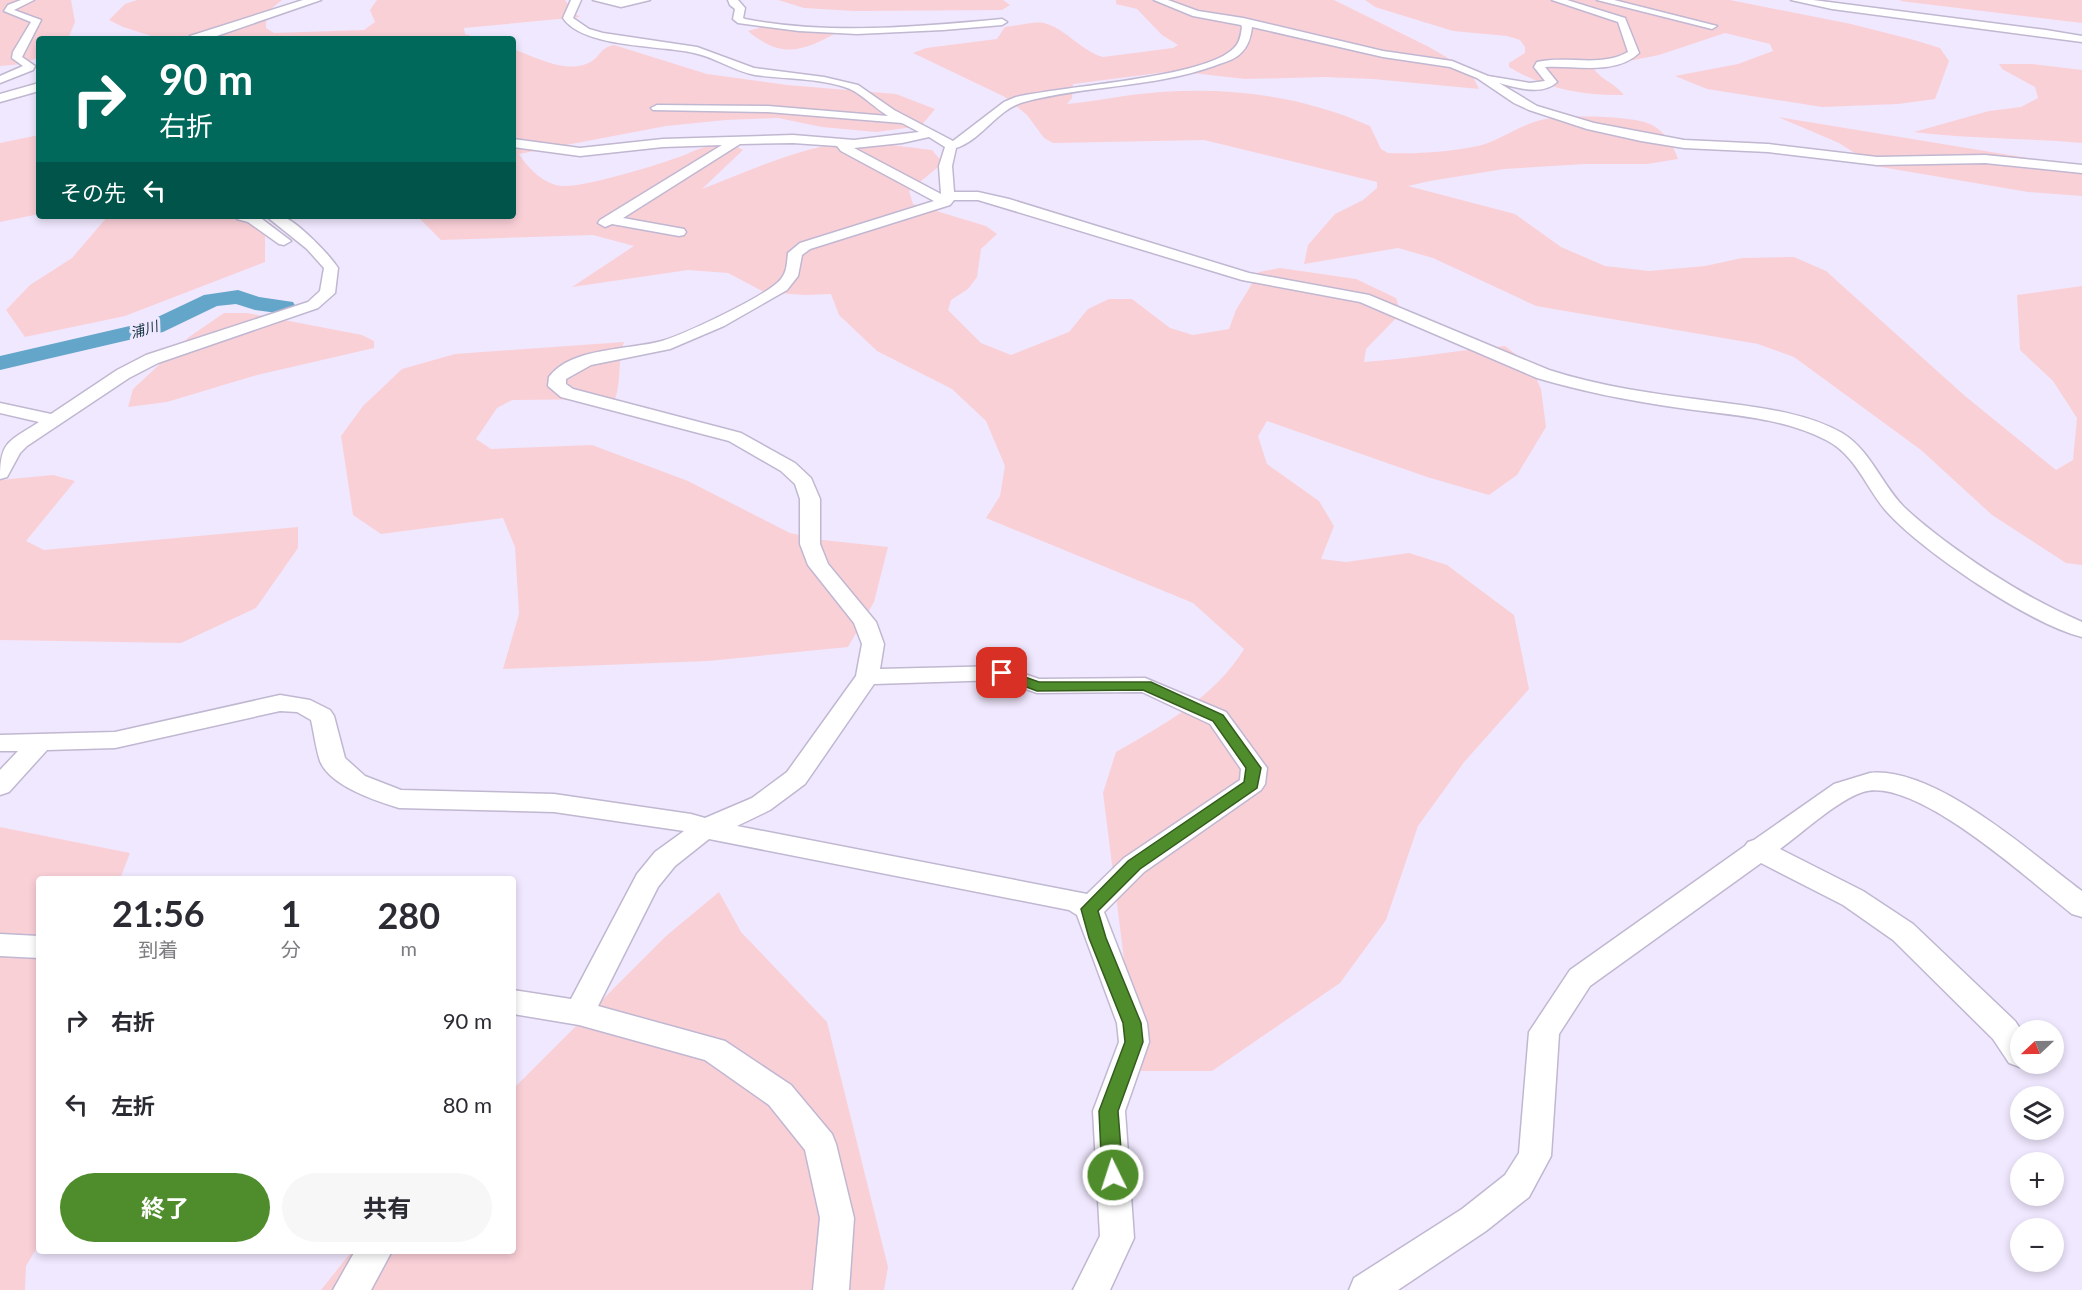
<!DOCTYPE html>
<html lang="ja">
<head>
<meta charset="utf-8">
<style>
	:root { --surface:#fff; --page:#f7f7f7; --text:#2b2b33; --muted:#7c7c81; --accent:#4f8c2c }
	body { margin:0; font-family:Lato,"Noto Sans JP",sans-serif; background:var(--page); color:var(--text); height:100vh; display:flex; flex-direction:column; font-size:22px; white-space:nowrap }
	* { box-sizing:border-box; margin:0 }
	p { font-size:20px; color:var(--muted) }
	.icon { flex:none; width:33px; height:33px; fill:none; stroke:currentColor; stroke-width:2; stroke-linecap:round; stroke-linejoin:round }
	.map { position:relative; flex:1; overflow:hidden }
	.sheet { position:absolute; left:36px; top:876px; width:480px; height:378px; display:flex; flex-direction:column; background:var(--surface); border-radius:6px; box-shadow:0 3px 9px #0003 }
	.sheet>* { flex:none }
	.hud { position:absolute; left:36px; top:36px; width:480px; height:183px; border-radius:6px; box-shadow:0 3px 9px #0003; background:#00695c; color:#fff; overflow:hidden }
	.needle { width:39px; rotate:248deg }
	.tools { position:absolute; left:2010px; top:1020px; display:grid; gap:12px }
	.tools a { display:grid; place-items:center; width:54px; height:54px; border-radius:50%; background:var(--surface); box-shadow:0 3px 9px #0003; font-size:30px }
	.pin { position:absolute; display:grid; place-items:center; width:51px; height:51px; color:#fff; margin:-26px; border-radius:12px; box-shadow:0 3px 9px #0006 }
	.me { position:absolute; width:66px; margin:-33px; rotate:356deg; stroke-linejoin:round; filter:drop-shadow(0 0 4px #0008) }
	.turn { display:flex; align-items:center; gap:21px; height:126px; padding:0 24px; font-size:27px }
	.turn .icon { width:78px; height:78px; stroke-width:2.5 }
	.turn b { display:block; font-size:42px; line-height:51px }
	.then { display:flex; align-items:center; height:57px; padding:0 24px; background:#0003; gap:12px; font-size:22px }
	.eta { display:flex; justify-content:space-evenly; align-items:center; height:102px; text-align:center }
	.eta b { font-size:36px; font-weight:700; line-height:42px }
	.action { display:flex; gap:12px; margin-top:auto; padding:12px 24px }
	.action a { flex:1; height:69px; border-radius:36px; background:var(--accent); color:#fff; font-size:24px; font-weight:700; line-height:69px; text-align:center }
	.action a+a { background:var(--page); color:var(--text) }
	ul { padding:0; list-style:none }
	li { display:flex; align-items:center; gap:18px; height:84px; padding:0 24px }
	li div { flex:1 }
	li b { display:block; font-size:22px }
	li em { font-style:normal }
	.map>svg:first-child { display:block }
	.green { fill:#fad0d7 }
	.lines { fill:none; stroke-linecap:round; stroke-linejoin:round }
	.river { fill:#64a5ca; fill-rule:evenodd }
	.minor-casing { stroke:#c0b7d1; stroke-width:3 }
	.major-casing { stroke:#c0b7d1; stroke-width:3 }
	.minor { fill:#fff; fill-rule:evenodd }
	.major { fill:#fff; fill-rule:evenodd }
	.route { fill:#4f8c2c; stroke:#335b1d; stroke-width:1.5 }
	.labels { text-anchor:middle; dominant-baseline:central; stroke-width:6; stroke-linejoin:round; paint-order:stroke }
	.far-water-label { font-size:14px; font-style:italic; fill:#143242; stroke:#f0e8fe }
</style>
</head>
<body>
<div class="map">
<svg width="2082" height="1290" viewBox="0 0 2082 1290">
	<rect width="100%" height="100%" fill="#f0e8fe"/>
	<g class="green">
		<polygon points="0,0 71,0 75,22 68,39 39,39 39,57 23,64 0,66"/>
		<path d="M137,0H282C270,9 266,13 266,28L274,33L364,30L375,22L370,10L377,0H565L574,13L580,17L464,28L465,34L482,39H161L123,27L109,20L125,4Z"/>
		<polygon points="778,0 1003,0 1010,5 1002,10 854,11 804,8"/>
		<path d="M1116,0H1334L1429,47L1470,71L1479,89L1373,79L1325,77L1245,79L1174,71L1073,84L1072,98L1067,104C1088,102 1109,98 1131,95C1212,85 1295,92 1370,126L1381,149L1388,153C1419,154 1448,152 1478,146C1499,141 1517,127 1537,121C1559,114 1630,115 1650,124C1664,130 1674,146 1678,159L1647,164H1585L1504,169L1430,181L1408,186L1515,214L1561,247L1605,266L1649,271L1705,266L1742,258L1794,257L1826,271L1965,396L2056,470L2073,460L2077,418L2053,381L2020,350L2017,295L2082,286V565L2066,563L1992,515L1921,450L1794,357L1758,344L1536,306L1433,258L1398,248L1304,264L1308,245L1335,214L1363,200L1377,188V182L1204,140L1053,143L1044,138L1027,115L1005,97L913,53L926,48L997,39L1005,27C1017,26 1033,21 1044,23C1065,28 1081,51 1103,57L1173,48L1178,45L1162,35L1137,9L1116,4Z"/>
		<path d="M1365,0H1730L1851,24L1914,40L1940,48L1949,61L1935,99L1898,104L1822,107L1707,89L1675,76L1738,64L1773,51L1770,44L1725,33L1659,55L1593,68C1601,80 1615,83 1624,95C1584,96 1543,88 1509,67V63L1525,53V47L1520,40L1507,36L1453,31L1375,7Z"/>
		<polygon points="1901,0 2082,0 2082,23 1900,1"/>
		<path d="M775,23L842,30C805,50 783,61 748,31Z"/>
		<path d="M614,45L707,74L787,85L896,94L935,109L921,126L876,132L822,127L778,118L726,120L666,126L519,154C528,168 543,184 562,186C583,188 660,164 682,156C701,148 723,137 743,150L702,189C744,173 795,149 839,144C870,140 902,147 932,150L943,163L909,191L913,204L986,226L997,234L981,249L977,277L968,289L951,300L948,310L981,343L1011,355L1069,332L1088,309L1109,299H1132L1170,328L1193,335L1229,329L1236,310L1259,272L1280,268L1356,279L1396,298L1401,313L1366,349L1364,362C1411,359 1457,350 1505,346L1530,365L1541,389L1546,427L1517,475L1489,495L1427,477L1267,421L1258,436L1267,464L1319,501L1334,526L1321,559L1346,562L1409,553L1447,565L1514,615L1529,689L1465,761L1418,826L1386,920L1340,983L1212,1071H1141L1130,1007L1103,793L1116,752C1162,726 1216,696 1244,649L1193,603L986,518L1000,496L1005,466L986,421L952,389L877,351L839,315L831,294L805,295L764,292L728,273L688,270L572,287L634,246L593,235L441,240L417,216H513V49C536,57 569,76 592,61C602,54 600,48 614,45Z"/>
		<path d="M1999,64H2032L2082,70V143C2026,138 1970,139 1914,132L1989,111L2021,107L2038,98L2035,87L2002,69Z"/>
		<polygon points="1778,117 2082,167 2082,196 2028,192 1875,166 1839,143"/>
		<polygon points="39,135 39,214 0,222 0,143"/>
		<polygon points="108,216 258,216 265,234 265,262 125,316 25,337 6,310 30,285 72,258"/>
		<polygon points="224,313 247,313 362,335 374,341 374,348 257,375 167,402 128,407 133,389 189,337"/>
		<path d="M624,342C617,360 622,380 615,399L512,400L497,408L476,439L491,449L592,445L688,481L790,533L823,540L888,547L874,602L848,647L708,661L503,669L519,614L515,547L503,518L381,534L353,515L341,436L363,406L402,369L455,354Z"/>
		<polygon points="53,475 75,481 26,541 44,550 298,527 298,548 256,608 181,643 0,640 0,480"/>
		<polygon points="0,827 130,853 120,879 39,879 39,1244 26,1266 25,1290 0,1290"/>
		<polygon points="719,892 741,932 827,1022 888,1267 884,1290 321,1290 352,1251 513,1251 513,1089 666,936"/>
	</g>
	<g class="lines">
		<polygon class="river" points="238,290 259,297 293,302 296,307 293,312 285,314 255,310 236,304 217,306 163,332 0,370 0,356 147,322 204,295"/>
		<g class="minor-casing">
			<g id="minor">
				<polygon points="21,0 34,0 14,10 41,20 22,57 35,66 33,70 0,83 0,76 23,66 12,58 13,52 31,22 4,11 8,5"/>
				<path d="M571,0H581L573,18L589,29L603,33L697,47L754,68L824,77L858,85L894,110L953,141L1004,102L1016,97C1062,86 1206,78 1234,48C1240,43 1241,34 1242,27L1241,25L1193,16L1154,0H1168L1198,11L1243,18L1383,51L1452,61L1488,76L1530,83L1545,81L1534,67L1537,62C1568,55 1600,68 1628,52L1618,22L1552,0H1567L1625,18L1639,53C1615,76 1574,65 1545,67L1557,82C1542,96 1517,88 1499,83L1537,106L1594,123L1684,140L1768,144L1877,157L1985,155L2082,165V173L1985,163L1877,165L1768,152L1684,148L1641,141L1587,129L1529,110L1514,103L1477,78L1450,67L1383,57L1252,27C1251,35 1249,45 1242,52C1235,60 1224,62 1214,66C1152,88 1086,85 1024,102C997,109 982,140 956,148L952,166L954,192H978L1009,199L1249,273L1369,295L1549,370C1602,387 1655,394 1710,401C1753,407 1803,411 1842,433C1870,450 1881,483 1903,506C1916,519 1931,530 1945,541C1988,573 2033,601 2082,622V637C2030,624 1923,552 1887,512C1866,488 1856,455 1826,440C1782,417 1728,415 1680,408C1631,401 1584,392 1537,378L1360,302L1242,280L978,200H954L950,205L810,249L802,255L798,276L787,290L724,326L670,349L591,365L566,379V384L573,389L741,433L795,463L811,478L820,499V544L828,564L876,622L884,644L880,669L1002,666L1039,679L1145,678L1226,712L1267,768L1265,784L1261,790L1144,872L1104,912L1147,1023L1149,1042L1125,1111L1134,1238L1110,1290H1073L1100,1236L1093,1111L1119,1042L1117,1023L1077,915L1069,910L709,839L675,866L658,887L598,1006L725,1041L791,1085L832,1134L836,1144L854,1218L849,1290H813L820,1218L805,1150L769,1105L705,1060L579,1025L513,1014V990L571,999L637,874L655,852L684,831L554,812L399,808C376,801 330,786 320,761C316,749 314,733 311,720L297,712L280,711L115,748L47,750L9,792L0,795V770L18,751H0V735L115,732L280,695L310,700L330,710L334,716L345,758L365,776L401,790L554,794L691,814L705,818L752,798L787,772L856,676L862,644L854,623L808,565L800,544V499L795,484L781,471L729,441L561,397L548,386L549,377C571,347 630,350 662,341C683,335 769,295 781,279C787,272 787,262 788,253L800,243L934,201L841,151L837,146L793,143L740,144L623,218L684,229L686,232L684,235L679,236L612,224L605,227L598,223L600,220L722,145L663,147L580,156L513,147V139L580,148L663,139L793,135L854,140L919,132L902,123L768,112L653,110L651,108L657,105L768,106L888,116C875,108 864,96 850,89C824,78 783,79 755,75C733,71 715,57 694,53C660,45 583,48 563,18ZM929,137L945,147L939,166L941,194L854,148L902,143ZM1000,680L1037,693L1142,692L1210,724L1241,769L1240,780L1124,858L1087,894L737,826L770,810L805,784L874,684Z"/>
				<polygon points="593,0 650,0 621,7"/>
				<path d="M728,0H738L745,8L743,18L745,19C829,35 917,27 1002,19L1007,22L1002,25L943,30L857,34L799,31L738,23L733,19L735,9L730,5Z"/>
				<polygon points="1597,0 1614,0 1717,26 1712,29"/>
				<polygon points="1791,0 1813,0 2046,30 2082,36 2082,42 1832,9"/>
				<polygon points="235,216 258,216 291,241 284,245 279,244 248,222 237,219"/>
				<path d="M266,216C270,216 277,215 281,216C296,220 329,254 338,268L335,293L318,308L158,363L129,378L27,446L20,453L7,477L0,479C0,440 9,442 39,422L0,413V403L51,414L117,370L146,355L308,302L320,291L324,268L307,249Z"/>
				<path d="M1870,773C1935,766 2032,854 2082,891V917L2072,914C2030,881 1916,776 1863,792C1838,800 1802,833 1780,849L1863,891L1913,924L2015,1021L2021,1030L2020,1064H2030L2020,1067L2009,1063L1993,1039L1893,940L1843,905L1761,863L1590,986L1559,1034L1551,1156L1529,1197L1486,1231L1398,1290H1349L1354,1278L1462,1209L1505,1175L1519,1153L1529,1032L1570,970L1745,846L1748,842L1754,840L1834,784Z"/>
				<polygon points="0,934 39,936 39,958 0,956"/>
				<polygon points="355,1251 392,1251 371,1290 333,1290"/>
			</g>
		</g>
		<g class="major-casing">
			<g id="major">
				<polygon points="303,0 321,0 208,39 189,39 190,36"/>
				<polygon points="39,83 39,91 0,102 0,94"/>
			</g>
		</g>
		<use href="#minor" class="minor"/>
		<use href="#major" class="major"/>
	</g>
	<polygon class="route" points="1002,669 1039,682 1151,682 1223,715 1261,768 1257,788 1140,869 1098,911 1106,938 1141,1023 1143,1042 1118,1111 1123,1175 1120,1181 1113,1184 1105,1181 1102,1175 1099,1111 1125,1042 1123,1023 1089,938 1081,909 1128,861 1244,782 1246,768 1213,721 1143,690 1037,691 997,676 995,673 997,670"/>
	<g class="labels">
		<g class="far-water-label">
			<text transform="translate(144 329) rotate(-16)">浦川</text>
		</g>
	</g>
</svg>
<div class="tools">
<a><svg class="needle" viewBox="-14 -14 28 28"><path d="M0-13l5 13h-10z" fill="#e53935"/><path d="M0 13l5-13h-10z" fill="#7c7c81"/></svg></a>
<a><svg class="icon" aria-label="layers" viewBox="0 0 24 24"><path d="M12 4l9 5-9 5-9-5zM3 14l9 5 9-5"/></svg></a>
<a>+</a>
<a>−</a>
</div>
<div class="pin" style="left:1002px;top:673px;background:#d93025"><svg class="icon" aria-label="arrive" viewBox="0 0 24 24"><path d="M6 21V4h12l-3 4 3 4H6"/></svg></div>
<svg class="me" style="left:1113px;top:1175px" viewBox="-20 -20 40 40"><circle r="17" fill="#4f8c2c" stroke="#fff" stroke-width="3"/><path d="M0-11L8 9 0 5-8 9z" fill="#fff"/></svg>
<div class="hud">
<div class="turn"><svg class="icon" aria-label="right" viewBox="0 0 24 24"><path d="M7 20v-9h11M14 6l5 5-5 5"/></svg><div><b>90 m</b>右折</div></div>
<div class="then">その先<svg class="icon" aria-label="left" viewBox="0 0 24 24"><path d="M17 20v-9H6M10 6l-5 5 5 5"/></svg></div>
</div>
<section class="sheet">
<div class="eta">
<div><b>21:56</b><p>到着</p></div>
<div><b>1</b><p>分</p></div>
<div><b>280</b><p>m</p></div>
</div>
<ul>
<li><svg class="icon" aria-label="right" viewBox="0 0 24 24"><path d="M7 20v-9h11M14 6l5 5-5 5"/></svg><div><b>右折</b></div><em>90 m</em></li>
<li><svg class="icon" aria-label="left" viewBox="0 0 24 24"><path d="M17 20v-9H6M10 6l-5 5 5 5"/></svg><div><b>左折</b></div><em>80 m</em></li>
</ul>
<div class="action"><a>終了</a><a>共有</a></div>
</section>
</div>
</body>
</html>
